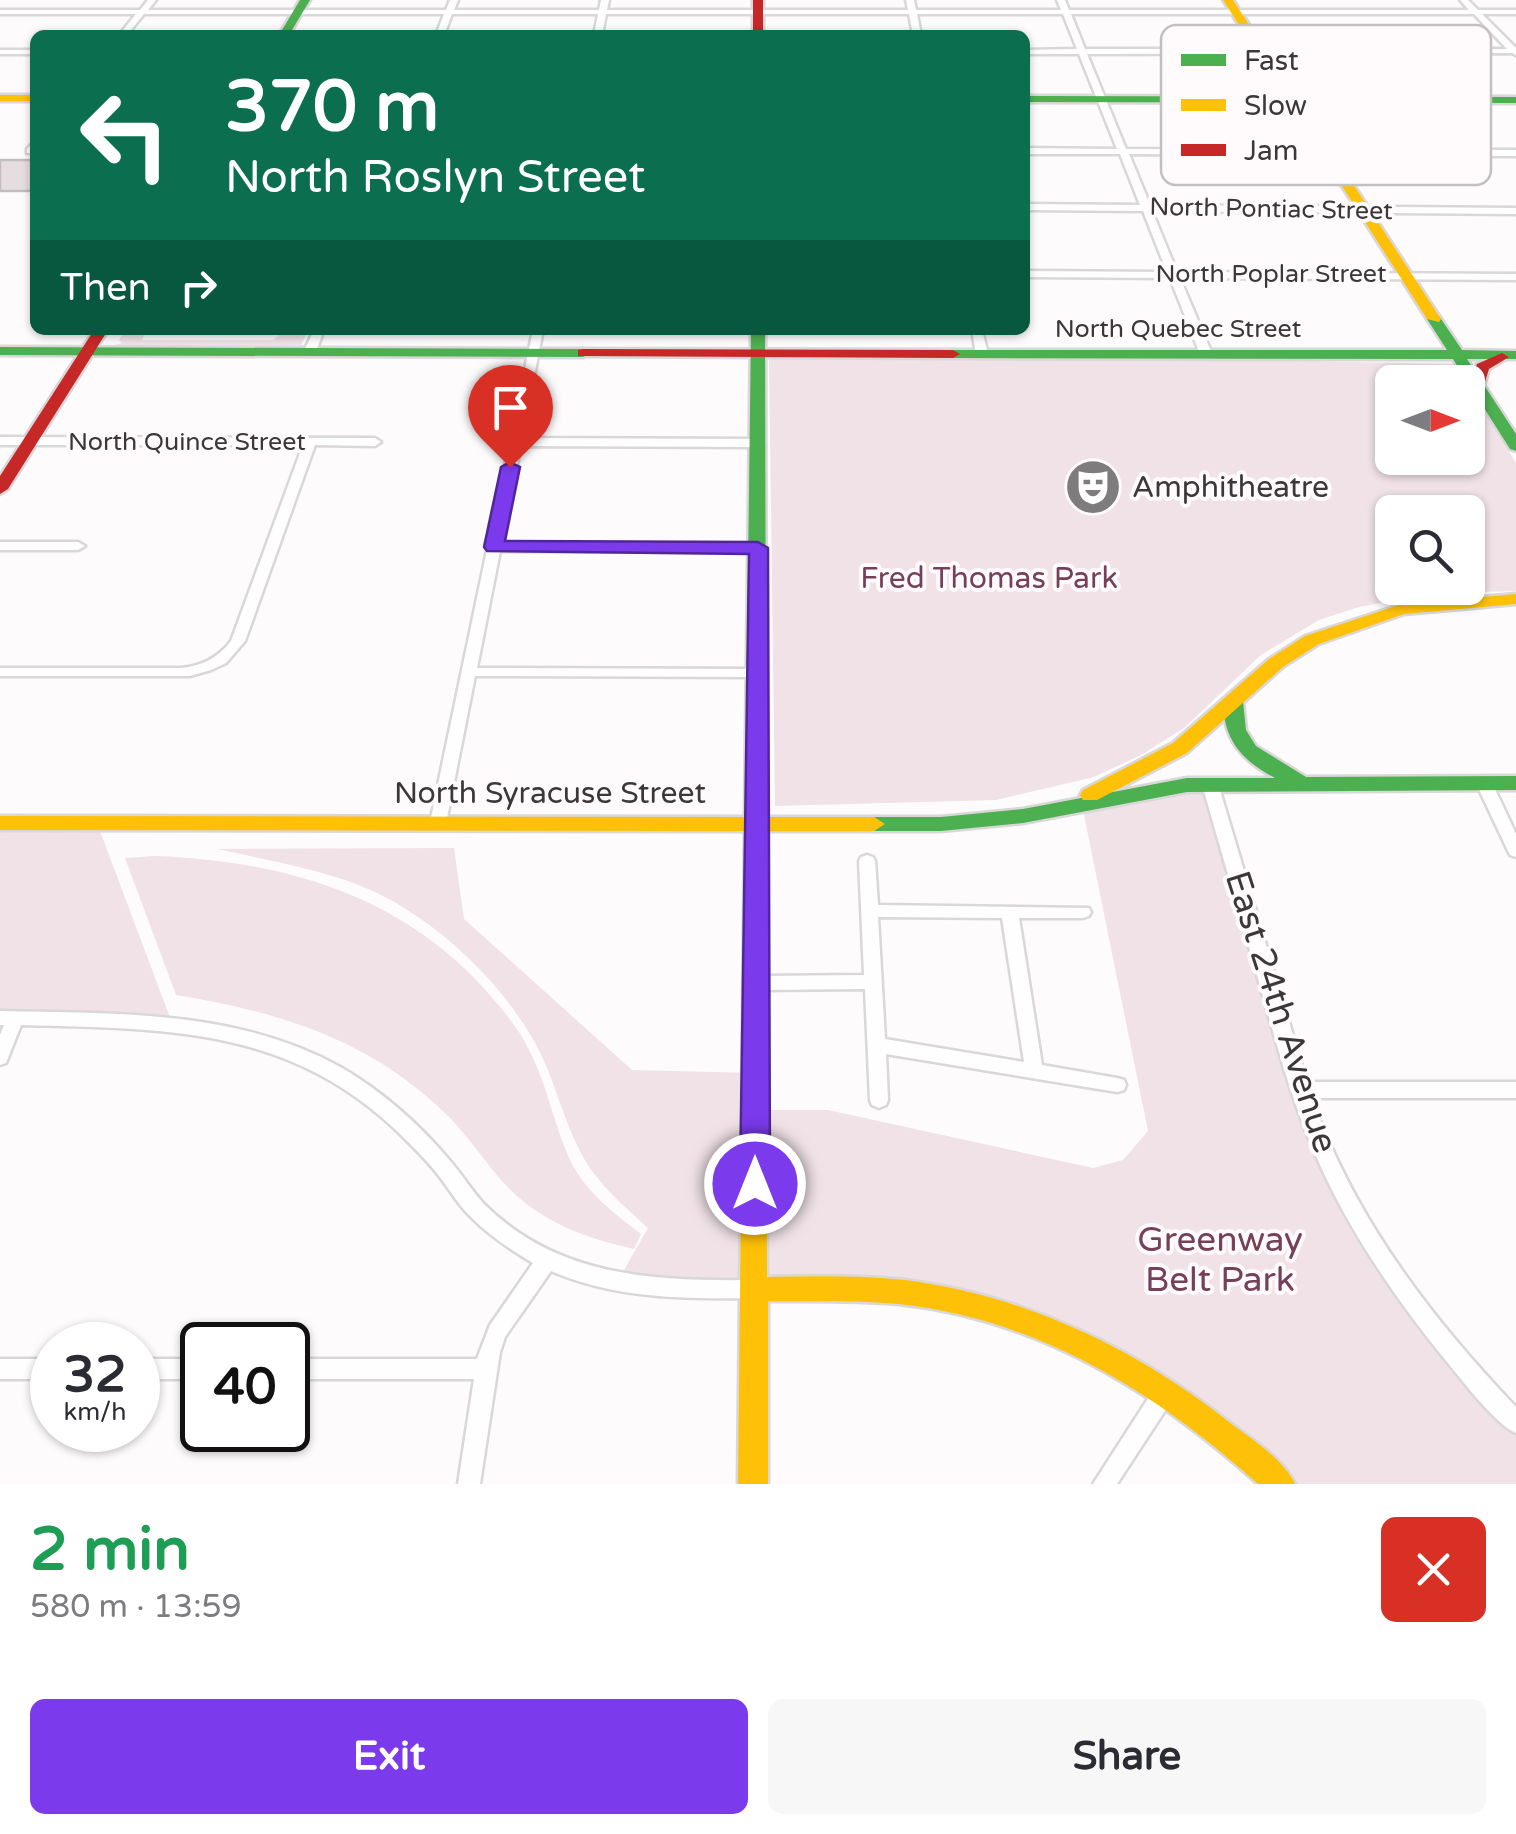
<!DOCTYPE html>
<html lang="en">
<head>
<meta charset="utf-8">
<style>
	:root { --surface:#fff; --page:#f7f7f7; --text:#2b2b33; --muted:#7c7c81; --accent:#7c3aed }
	body { margin:0; font-family:"Varela Round",sans-serif; background:var(--page); color:var(--text); height:100vh; display:flex; flex-direction:column; font-size:38px; white-space:nowrap }
	* { box-sizing:border-box; margin:0 }
	p { font-size:32px; color:var(--muted) }
	.icon { flex:none; width:55px; height:55px; fill:none; stroke:currentColor; stroke-width:2; stroke-linecap:round; stroke-linejoin:round }
	.map { position:relative; height:1484px; overflow:hidden }
	.details { display:flex; flex-direction:column; background:var(--surface); flex:1 }
	.details>* { flex:none }
	.guide { position:absolute; left:30px; top:30px; width:1000px; height:305px; border-radius:15px; box-shadow:0 2px 8px #0004; background:#0b6e4f; color:#fff; overflow:hidden }
	.needle { width:65px; rotate:90deg }
	.buttons { position:absolute; left:1375px; top:365px; display:grid; gap:20px }
	.buttons a { display:grid; place-items:center; width:110px; height:110px; border-radius:15px; background:var(--surface); box-shadow:0 2px 8px #0004; font-size:50px }
	.speed { position:absolute; left:30px; top:1322px; display:flex; gap:20px; font-size:50px; font-weight:700; text-align:center }
	.speed>* { display:grid; place-content:center; width:130px; height:130px; border-radius:50%; background:var(--surface); box-shadow:0 2px 8px #0004; line-height:1 }
	.speed small { font-size:25px; font-weight:400 }
	.speed .limit { border:5px solid #111; border-radius:15px; background:#fff; color:#111 }
	.pin { position:absolute; display:grid; place-items:center; width:85px; height:85px; color:#fff; margin:-102px -42px; border-radius:50% 50% 50% 0; rotate:-45deg; box-shadow:0 0 10px #0007 }
	.pin .icon { rotate:45deg }
	.me { position:absolute; width:110px; margin:-55px; rotate:0deg; stroke-linejoin:round; filter:drop-shadow(0 0 8px #0008) }
	.turn { display:flex; align-items:center; gap:35px; height:210px; padding:0 30px; font-size:45px }
	.turn .icon { width:130px; height:130px; stroke-width:2.5 }
	.turn b { display:block; font-size:70px; line-height:85px }
	.then { display:flex; align-items:center; height:95px; padding:0 30px; background:#0003; gap:20px; font-size:38px }
	.round { display:grid; place-items:center; flex:none; width:105px; height:105px; border-radius:15px; background:var(--page) }
	.headline { display:flex; align-items:center; justify-content:space-between; height:170px; padding:0 30px }
	h1 { font-size:60px; font-weight:700; line-height:75px; color:#1e9e55 }
	.button { display:flex; gap:20px; margin-top:auto; padding:20px 30px }
	.button a { flex:1; height:115px; border-radius:15px; background:var(--accent); color:#fff; font-size:40px; font-weight:700; line-height:115px; text-align:center }
	.button a+a { background:var(--page); color:var(--text) }
	.map>svg:first-child { display:block }
	.green { fill:#f0e2e7; fill-rule:evenodd }
	.building { fill:#e6dde1; stroke:#c0bebf; stroke-width:2.5 }
	.lines { fill:none; stroke-linecap:round; stroke-linejoin:round }
	.street-casing { stroke:#dad7d8; stroke-width:5 }
	.fast-casing { stroke:#dad7d8; stroke-width:5 }
	.slow-casing { stroke:#dad7d8; stroke-width:5 }
	.jam-casing { stroke:#dad7d8; stroke-width:5 }
	.street { fill:#fffeff; fill-rule:evenodd }
	.fast { fill:#4caf50; fill-rule:evenodd }
	.slow { fill:#ffc107; fill-rule:evenodd }
	.jam { fill:#c62828; fill-rule:evenodd }
	.route { fill:#7c3aed; stroke:#51269a; stroke-width:2.5 }
	.labels { text-anchor:middle; dominant-baseline:central; stroke-width:8; stroke-linejoin:round; paint-order:stroke }
	.far-street-label { font-size:25px; fill:#3b3839; stroke:#fffafc }
	.poi-label { font-size:30px; fill:#3b3839; stroke:#fffafc; text-anchor:start }
	.park-label { font-size:30px; fill:#754058; stroke:#fffafc }
	.street-label { font-size:30px; fill:#3b3839; stroke:#fffafc }
	.near-street-label { font-size:35px; fill:#3b3839; stroke:#fffafc }
	.near-park-label { font-size:35px; fill:#754058; stroke:#fffafc }
	.key { fill:#fffafc; stroke:#c4c0c2; stroke-width:2.5 }
	.key-label { font-size:28px; fill:#3b3839 }
</style>
</head>
<body>
<div class="map">
<svg width="1516" height="1484" viewBox="0 0 1516 1484">
	<rect width="100%" height="100%" fill="#fefbfc"/>
	<g class="green">
		<polygon points="125,330 136,330 134,335 144,335 142,340 273,340 286,330 308,330 301,345 111,346 122,343 119,340"/>
		<path d="M769,359L1259,360L1454,364L1465,382H1392V458H1468V386L1516,463V591L1435,593L1359,607L1319,620L1261,655L1184,728L1141,755L1094,777L996,800L775,806ZM1392,512H1468V588H1392Z"/>
		<path d="M1210,784L1300,1089L1366,1234L1516,1419V1484H1280L1166,1390L956,1301L616,1284L648,1228C622,1204 593,1180 578,1147C561,1113 553,1074 534,1041C501,983 446,930 387,898C337,871 273,862 218,849L454,848L464,919L632,1070L756,1073V1110H828L1093,1168L1123,1160L1148,1131L1082,805Z"/>
		<polygon points="0,823 97,823 172,1023 0,1018"/>
		<path d="M156,856C278,861 393,892 479,983C497,1003 517,1025 529,1050C548,1086 554,1127 572,1164C587,1193 615,1214 641,1234L634,1249C590,1239 551,1226 517,1196C490,1172 472,1139 446,1114C369,1039 279,1012 176,995L125,858Z"/>
	</g>
	<rect class="building" x="0" y="160" width="35" height="31"/>
	<g class="lines">
		<g class="street-casing">
			<g id="street">
				<path d="M148,0H156L148,10H446L450,0H458L454,10H599L601,0H609L607,10H908L906,0H914L916,10H1061L1057,0H1065L1069,10H1469L1460,0H1468L1478,10H1516V14H1482L1516,48V55L1512,53L1087,54L1126,149L1516,150V156L1129,154L1150,205L1516,208V214L1152,211L1177,272L1516,274V280L1180,278L1212,354L1206,357L1200,354L1170,278L1025,277V271L1167,272L1143,211L1025,210V204L1140,205L1120,154H1025V148L1117,149L1079,54H1025V50L1077,49L1063,14H917L921,35H913L909,14H606L602,35H594L598,14H452L444,35H436L444,14H144L127,35H119L136,14H0V10H140ZM1071,14H1474L1507,49H1085Z"/>
				<rect x="0" y="50" width="35" height="4"/>
				<polygon points="35,141 33,153 27,153 27,149"/>
				<polygon points="314,330 324,330 316,351 310,354 304,351"/>
				<polygon points="533,330 543,330 522,438 758,439 764,443 758,447 521,446 501,543 759,544 766,548 759,552 500,551 477,668 759,669 766,673 759,677 475,676 446,823 438,828 430,823"/>
				<polygon points="972,330 982,330 988,354 986,356 982,357 976,354"/>
				<path d="M0,437L375,438L381,442L375,446L315,445L245,641L226,663L211,670L190,676H0V668H181C202,666 218,658 231,641L303,445H0Z"/>
				<polygon points="0,542 78,542 85,546 78,550 0,550"/>
				<polygon points="1484,778 1492,783 1516,834 1516,857 1510,855 1508,851 1476,783"/>
				<path d="M1210,779L1218,784L1307,1082H1516V1098H1312C1353,1216 1430,1317 1516,1407V1433C1496,1425 1462,1380 1447,1362C1394,1297 1346,1227 1313,1149C1289,1093 1274,1034 1257,975C1239,911 1220,848 1202,784Z"/>
				<path d="M867,855L873,857L875,861L878,905L1089,908L1091,912L1089,916L1083,918H1019L1042,1065L1117,1078L1124,1080L1126,1085L1124,1090L1117,1092L886,1054L888,1100L886,1105L879,1108L872,1105L870,1100L865,989L757,990L751,988L748,983L751,978L757,976L864,975L859,861L861,857ZM878,917L1002,918L1024,1062L885,1039Z"/>
				<path d="M0,1011C116,1014 237,1009 342,1068C383,1092 421,1126 451,1162C463,1176 472,1191 484,1204C558,1278 656,1281 754,1280L761,1282L764,1289L761,1296L754,1298C685,1299 616,1299 551,1271L505,1337L500,1352L480,1484H458L474,1379H288V1359H477L490,1325L533,1263C511,1250 490,1236 472,1218C459,1206 450,1190 439,1176C427,1160 412,1146 398,1132C287,1026 165,1029 21,1025L6,1063L0,1065V1035L4,1025H0Z"/>
				<rect x="0" y="1359" width="52" height="20"/>
				<rect x="138" y="1359" width="64" height="20"/>
				<polygon points="1166,1380 1174,1383 1177,1390 1174,1397 1117,1484 1093,1484 1158,1383"/>
			</g>
		</g>
		<g class="fast-casing">
			<g id="fast">
				<polygon points="300,0 310,0 289,35 279,35"/>
				<polygon points="1025,96 1516,97 1516,103 1025,102"/>
				<polygon points="1434,315 1439,316 1462,350 1516,351 1516,359 1467,359 1516,434 1516,451 1510,449 1453,359 953,358 946,354 953,350 1447,350 1427,319"/>
				<polygon points="751,330 765,330 766,733 756,739 746,733"/>
				<polygon points="0,347 583,349 590,353 583,357 0,355"/>
				<path d="M1233,695L1243,701L1246,730L1256,746L1306,777L1516,776V790L1187,792L1023,823L941,831H874L863,824L874,817H941L1023,809L1187,778H1275C1242,761 1223,739 1223,701Z"/>
			</g>
		</g>
		<g class="slow-casing">
			<g id="slow">
				<polygon points="1223,0 1233,0 1441,319 1439,322 1427,319"/>
				<rect x="0" y="95" width="35" height="6"/>
				<polygon points="1516,594 1516,604 1404,614 1319,644 1283,667 1187,753 1097,800 1083,800 1080,795 1083,790 1173,743 1269,659 1305,636 1402,604"/>
				<path d="M756,727L766,733V817H874L885,824L874,831H766L767,1277C813,1276 859,1275 905,1280C1024,1295 1135,1348 1229,1422C1251,1439 1284,1459 1295,1484H1258C1156,1392 1038,1319 899,1304C855,1300 811,1301 768,1301V1484H738L745,831L0,830V816L745,817L746,733Z"/>
			</g>
		</g>
		<g class="jam-casing">
			<g id="jam">
				<rect x="753" y="0" width="10" height="35"/>
				<polygon points="94,330 108,330 8,489 0,494 0,476"/>
				<polygon points="583,349 953,350 960,354 953,358 578,356 578,350"/>
				<polygon points="1502,353 1509,357 1489,369 1483,388 1473,388 1470,385 1477,364"/>
			</g>
		</g>
		<use href="#street" class="street"/>
		<use href="#fast" class="fast"/>
		<use href="#slow" class="slow"/>
		<use href="#jam" class="jam"/>
	</g>
	<polygon class="route" points="510,462 520,467 505,541 758,542 768,548 770,1184 765,1192 755,1196 745,1192 740,1184 749,554 487,551 484,547 501,467"/>
	<defs>
		<g id="theatre-disc" transform="scale(2.875)"><circle r="9.5" fill="#7f7c7d" stroke="#fffafc"/><path d="M-5-5.5Q0-4 5-5.5V0Q5 5 0 6Q-5 5-5 0ZM-3.3-2.5H-1v1.5H-3.3ZM1-2.5H3.3v1.5H1ZM-2.8 1Q0 5.5 2.8 1Z" fill="#fff"/></g>
	</defs>
	<g fill-rule="evenodd">
		<use href="#theatre-disc" x="1093" y="487"/>
	</g>
	<g class="labels">
		<g class="far-street-label">
			<text transform="translate(1271 209) rotate(1)">North Pontiac Street</text>
			<text x="1271" y="274">North Poplar Street</text>
			<text x="1178" y="329">North Quebec Street</text>
			<text x="187" y="442">North Quince Street</text>
		</g>
		<g class="poi-label">
			<text x="1132" y="487">Amphitheatre</text>
		</g>
		<g class="park-label">
			<text x="989" y="578">Fred Thomas Park</text>
		</g>
		<g class="street-label">
			<text x="550" y="793">North Syracuse Street</text>
		</g>
		<g class="near-street-label">
			<text transform="translate(1281 1012) rotate(72)">East 24th Avenue</text>
		</g>
		<g class="near-park-label">
			<text x="1220" y="1240">Greenway<tspan x="1220" dy="40">Belt Park</tspan></text>
		</g>
	</g>
	<rect x="1161" y="25" width="330" height="160" rx="15" class="key"/>
	<rect x="1181" y="54" width="45" height="12" fill="#4caf50"/>
	<rect x="1181" y="99" width="45" height="12" fill="#ffc107"/>
	<rect x="1181" y="144" width="45" height="12" fill="#c62828"/>
	<g class="key-label">
		<text x="1244" y="70">Fast</text>
		<text x="1244" y="115">Slow</text>
		<text x="1244" y="160">Jam</text>
	</g>
</svg>
<div class="buttons">
<a><svg class="needle" viewBox="-14 -14 28 28"><path d="M0-13l5 13h-10z" fill="#e53935"/><path d="M0 13l5-13h-10z" fill="#7c7c81"/></svg></a>
<a><svg class="icon" aria-label="search" viewBox="0 0 24 24"><circle cx="10" cy="10" r="6"/><path d="M15 15l6 6"/></svg></a>
</div>
<div class="speed"><div>32<small>km/h</small></div><div class="limit">40</div></div>
<div class="pin" style="left:510px;top:467px;background:#d93025"><svg class="icon" aria-label="arrive" viewBox="0 0 24 24"><path d="M6 21V4h12l-3 4 3 4H6"/></svg></div>
<svg class="me" style="left:755px;top:1184px" viewBox="-20 -20 40 40"><circle r="17" fill="#7c3aed" stroke="#fff" stroke-width="3"/><path d="M0-11L8 9 0 5-8 9z" fill="#fff"/></svg>
<div class="guide">
<div class="turn"><svg class="icon" aria-label="left" viewBox="0 0 24 24"><path d="M17 20v-9H6M10 6l-5 5 5 5"/></svg><div><b>370 m</b>North Roslyn Street</div></div>
<div class="then">Then<svg class="icon" aria-label="right" viewBox="0 0 24 24"><path d="M7 20v-9h11M14 6l5 5-5 5"/></svg></div>
</div>
</div>
<section class="details">
<div class="headline"><div><h1>2 min</h1><p>580 m · 13:59</p></div><a class="round" style="background:#d93025;color:#fff"><svg class="icon" aria-label="close" viewBox="0 0 24 24"><path d="M6 6l12 12M18 6L6 18"/></svg></a></div>
<div class="button"><a>Exit</a><a>Share</a></div>
</section>
</body>
</html>
